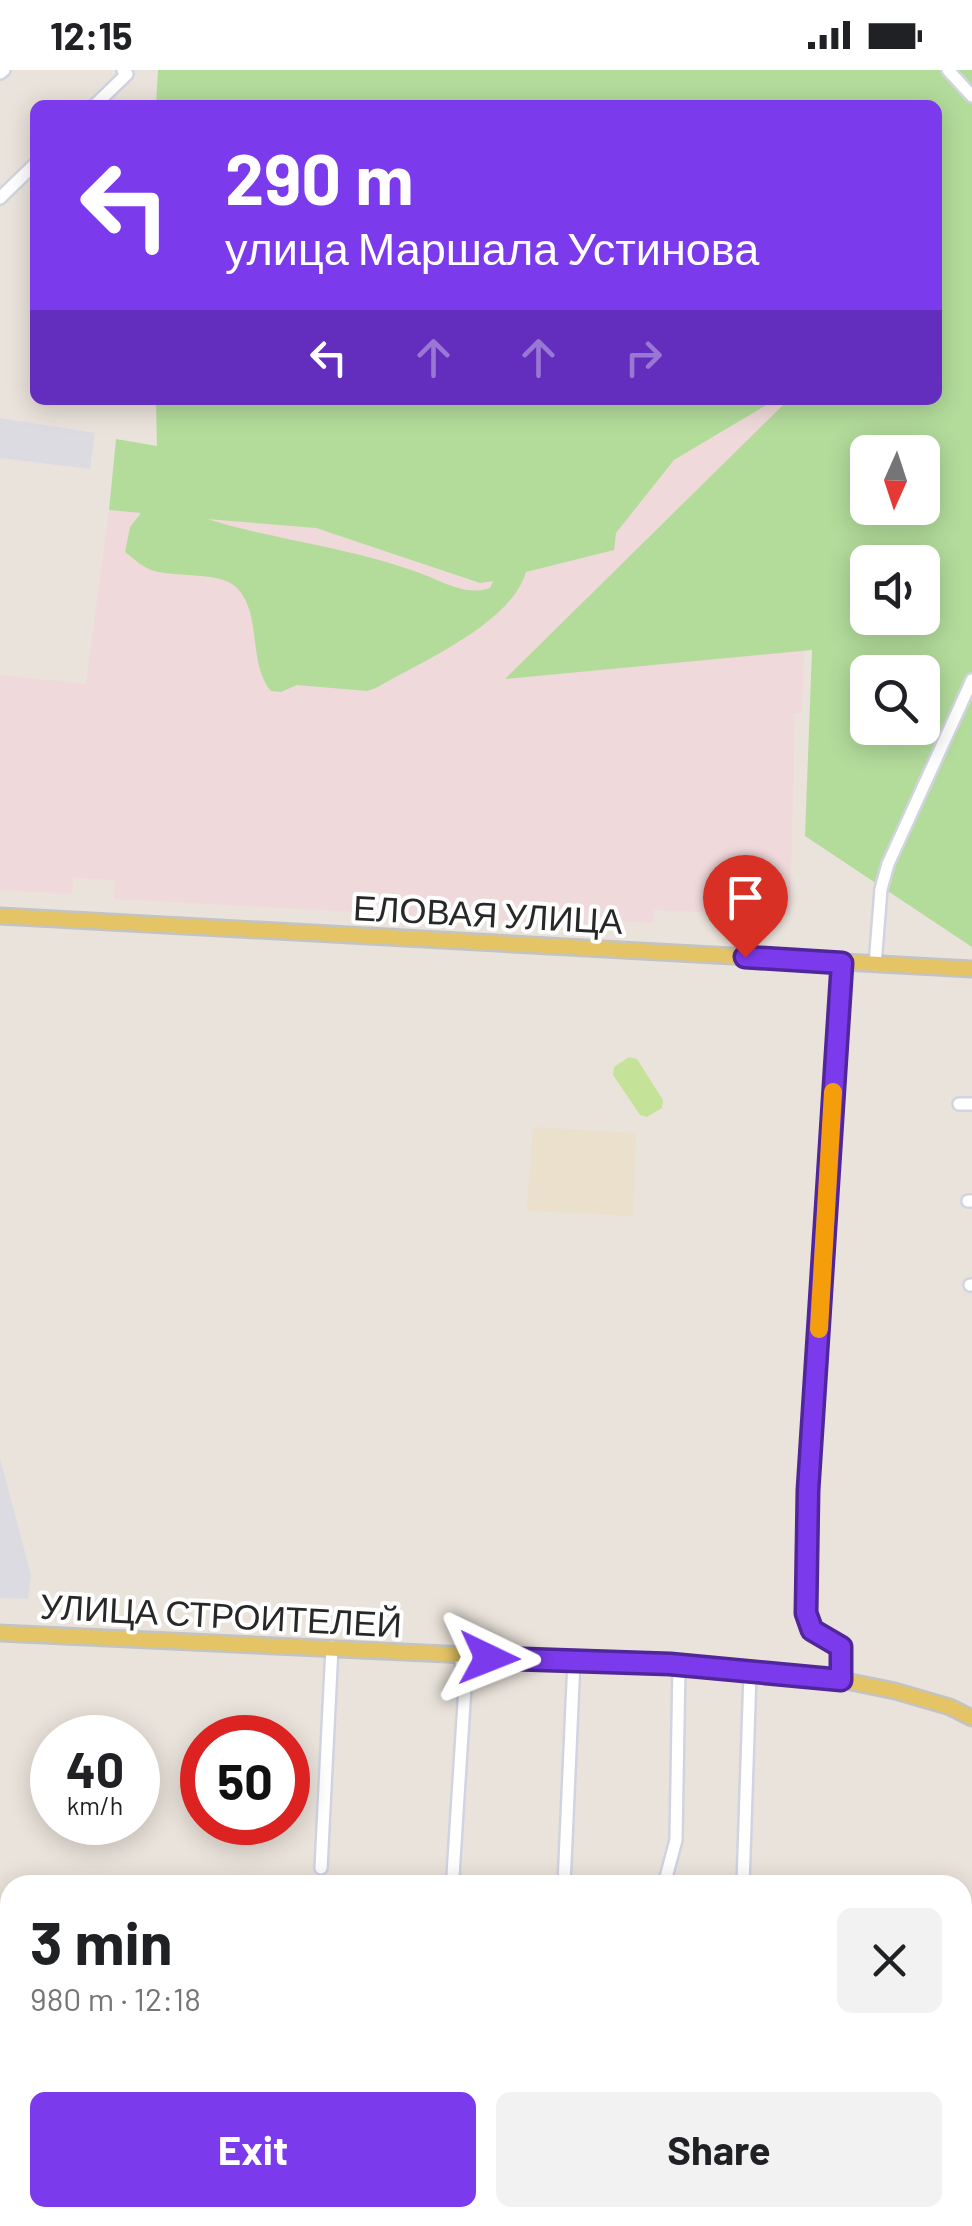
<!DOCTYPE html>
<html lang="en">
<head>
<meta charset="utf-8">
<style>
	:root { --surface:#fff; --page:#f2f2f2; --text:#202124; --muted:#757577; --accent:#7c3aed }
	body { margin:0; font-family:Barlow,sans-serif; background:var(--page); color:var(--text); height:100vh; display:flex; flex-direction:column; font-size:38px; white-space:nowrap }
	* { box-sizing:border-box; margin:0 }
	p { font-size:32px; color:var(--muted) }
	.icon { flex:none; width:55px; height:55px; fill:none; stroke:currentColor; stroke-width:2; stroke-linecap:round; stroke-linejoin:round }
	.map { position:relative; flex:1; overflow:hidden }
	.sheet { position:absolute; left:0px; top:1805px; width:972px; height:352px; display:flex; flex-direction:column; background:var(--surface); border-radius:30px 30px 0 0; box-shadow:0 5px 25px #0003 }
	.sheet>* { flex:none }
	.guide { position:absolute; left:30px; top:30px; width:912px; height:305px; border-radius:15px; box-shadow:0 5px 25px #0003; background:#7c3aed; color:#fff; overflow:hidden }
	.needle { width:65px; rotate:183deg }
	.fabs { position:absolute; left:850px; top:365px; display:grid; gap:20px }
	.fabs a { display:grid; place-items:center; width:90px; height:90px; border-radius:15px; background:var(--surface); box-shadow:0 5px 25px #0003; font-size:50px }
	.speed { position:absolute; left:30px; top:1645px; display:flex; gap:20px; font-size:50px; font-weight:700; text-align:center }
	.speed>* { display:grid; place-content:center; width:130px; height:130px; border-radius:50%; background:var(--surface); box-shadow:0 5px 25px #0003; line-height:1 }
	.speed small { font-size:25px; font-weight:400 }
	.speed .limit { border:15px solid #d22; background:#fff; color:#111 }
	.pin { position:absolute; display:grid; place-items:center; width:85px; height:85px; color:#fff; margin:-102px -42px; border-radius:50% 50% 50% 0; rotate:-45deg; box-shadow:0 0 10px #0007 }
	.pin .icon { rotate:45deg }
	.me { position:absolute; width:110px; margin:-55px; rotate:92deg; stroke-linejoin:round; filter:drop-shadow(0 0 8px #0008) }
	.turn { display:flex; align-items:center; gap:35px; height:210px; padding:0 30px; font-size:45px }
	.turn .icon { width:130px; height:130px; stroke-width:2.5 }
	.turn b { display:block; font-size:70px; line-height:85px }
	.lanes { display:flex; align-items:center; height:95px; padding:0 30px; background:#0003; justify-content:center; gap:50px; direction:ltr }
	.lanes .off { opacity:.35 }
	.round { display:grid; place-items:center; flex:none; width:105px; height:105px; border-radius:15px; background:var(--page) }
	.headline { display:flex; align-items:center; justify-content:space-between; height:170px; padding:0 30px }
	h1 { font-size:60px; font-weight:700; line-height:75px }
	.primary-button { display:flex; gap:20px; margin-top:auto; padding:20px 30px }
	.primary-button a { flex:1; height:115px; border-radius:15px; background:var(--accent); color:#fff; font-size:40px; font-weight:700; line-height:115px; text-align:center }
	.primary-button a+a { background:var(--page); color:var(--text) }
	.status { display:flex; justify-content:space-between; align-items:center; height:70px; padding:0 50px; background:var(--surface); direction:ltr }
	.status svg { height:28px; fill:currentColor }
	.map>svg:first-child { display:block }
	.industrial { fill:#dddbe2 }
	.education { fill:#eae0cc }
	.medical { fill:#f0d9da }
	.green { fill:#b3dc9b; fill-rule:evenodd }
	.pitch { fill:#c5e398 }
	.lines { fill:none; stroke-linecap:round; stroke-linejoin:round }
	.minor-casing { stroke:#d1d4e0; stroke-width:16 }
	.major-casing { stroke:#c3c3c3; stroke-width:19 }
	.minor { stroke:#fff; stroke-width:11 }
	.major { stroke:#e5c465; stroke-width:14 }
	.route-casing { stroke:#51269a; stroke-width:25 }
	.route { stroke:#7c3aed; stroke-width:18 }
	.slow { stroke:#f59e0b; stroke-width:18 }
	.labels { text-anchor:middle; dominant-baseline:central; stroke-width:8; stroke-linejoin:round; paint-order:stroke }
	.street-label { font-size:35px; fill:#282828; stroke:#fff }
</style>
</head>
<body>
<div class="status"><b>12:15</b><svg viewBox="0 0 49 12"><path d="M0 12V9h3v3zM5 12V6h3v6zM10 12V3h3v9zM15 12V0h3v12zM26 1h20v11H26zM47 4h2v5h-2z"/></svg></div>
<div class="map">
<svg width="972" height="2156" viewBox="0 0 972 2156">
	<rect width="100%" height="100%" fill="#eae3db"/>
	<g class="industrial">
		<polygon points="0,348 95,363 90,399 0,388"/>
		<polygon points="0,1388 31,1505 28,1529 0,1528"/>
		<polygon points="128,2148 247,2148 247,2156 127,2156"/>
	</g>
	<polygon class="education" points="533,1057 636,1063 633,1146 527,1141"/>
	<polygon class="medical" points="776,330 812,330 802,643 795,643 790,846 654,840 653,853 619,851 618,856 114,829 115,810 74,808 72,824 0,820 0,605 86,614 109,440 316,458 480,513 616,463 674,390"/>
	<g class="green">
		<path d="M158,0H972V877L805,766L812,580L505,609L788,330H938V35H156ZM868,382H922V438H868ZM868,492H922V548H868ZM868,602H922V658H868Z"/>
		<path d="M156,330H775L674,390L616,463L614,480L526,502C511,554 420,592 376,618L367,621L297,615L281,622L271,621C247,592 263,544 236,517C219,501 174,508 151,500C141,496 133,488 125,482L130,457L141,443L109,440L116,369L157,376ZM207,449L316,458L480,513L493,511L490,518C464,527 441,510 417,502C348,477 275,470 207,449Z"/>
	</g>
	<polygon class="pitch" points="629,987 637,989 663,1030 662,1038 647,1047 640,1045 613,1005 614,997"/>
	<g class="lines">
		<g class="minor-casing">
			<g id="minor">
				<polyline points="948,0 972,26"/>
				<polyline points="0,3 4,0"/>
				<polyline points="95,35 127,4 123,0"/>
				<polyline points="0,128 35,94"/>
				<polyline points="875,895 881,819 888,794 972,610"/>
				<polyline points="959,1034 972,1034"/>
				<polyline points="968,1131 972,1131"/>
				<polyline points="970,1215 972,1215"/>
				<polyline points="841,1610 841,1577 812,1560 806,1543 808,1420 842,893"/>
				<polyline points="321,1798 332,1577"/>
				<polyline points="453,1805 465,1617 460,1586"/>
				<polyline points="564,1815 574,1590"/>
				<polyline points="664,1815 676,1770 679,1595"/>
				<polyline points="743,1815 750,1603"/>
				<polyline points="962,2042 972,2043"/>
				<polyline points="591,2156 592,2148"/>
				<polyline points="731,2156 731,2148"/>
			</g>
		</g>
		<g class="major-casing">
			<g id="major">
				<polyline points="0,846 972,899"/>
				<polyline points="0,1563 679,1595 841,1610 895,1621 950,1637 972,1648"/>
			</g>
		</g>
		<use href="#minor" class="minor"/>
		<use href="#major" class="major"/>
	</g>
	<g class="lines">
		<g class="route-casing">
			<polyline id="route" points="489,1588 670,1594 841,1610 841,1577 812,1560 806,1543 808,1420 842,893 745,887"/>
		</g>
		<use href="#route" class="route"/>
		<polyline class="slow" points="819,1259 833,1022"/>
	</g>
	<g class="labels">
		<g class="street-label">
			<text transform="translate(488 843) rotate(3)">ЕЛОВАЯ УЛИЦА</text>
			<text transform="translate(221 1544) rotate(3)">УЛИЦА СТРОИТЕЛЕЙ</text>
		</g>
	</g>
</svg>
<div class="fabs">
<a><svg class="needle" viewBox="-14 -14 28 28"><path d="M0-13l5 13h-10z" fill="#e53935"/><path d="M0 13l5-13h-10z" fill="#757577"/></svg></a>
<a><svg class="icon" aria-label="sound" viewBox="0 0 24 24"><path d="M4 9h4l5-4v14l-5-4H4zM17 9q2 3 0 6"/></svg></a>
<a><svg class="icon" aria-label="search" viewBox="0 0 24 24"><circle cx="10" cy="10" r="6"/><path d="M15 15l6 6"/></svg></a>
</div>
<div class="speed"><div>40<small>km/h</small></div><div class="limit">50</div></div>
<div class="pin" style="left:745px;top:887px;background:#d93025"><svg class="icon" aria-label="arrive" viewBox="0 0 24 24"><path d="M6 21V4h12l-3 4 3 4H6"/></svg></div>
<svg class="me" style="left:489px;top:1588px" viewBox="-20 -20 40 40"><path d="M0-17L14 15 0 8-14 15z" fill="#7c3aed" stroke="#fff" stroke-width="4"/></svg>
<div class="guide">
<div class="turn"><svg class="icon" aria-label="left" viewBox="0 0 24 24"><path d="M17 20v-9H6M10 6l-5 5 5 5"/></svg><div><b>290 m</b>улица Маршала Устинова</div></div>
<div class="lanes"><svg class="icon" aria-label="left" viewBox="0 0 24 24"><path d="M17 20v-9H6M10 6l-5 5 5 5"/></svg><svg class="icon off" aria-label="ahead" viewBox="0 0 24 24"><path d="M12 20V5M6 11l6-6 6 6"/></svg><svg class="icon off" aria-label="ahead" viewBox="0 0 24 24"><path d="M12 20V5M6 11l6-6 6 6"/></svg><svg class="icon off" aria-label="right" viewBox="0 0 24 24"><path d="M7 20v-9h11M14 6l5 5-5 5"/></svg></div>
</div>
<section class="sheet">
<div class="headline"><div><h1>3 min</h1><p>980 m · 12:18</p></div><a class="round"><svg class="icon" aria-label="close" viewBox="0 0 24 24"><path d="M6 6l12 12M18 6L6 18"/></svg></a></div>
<div class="primary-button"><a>Exit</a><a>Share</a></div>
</section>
</div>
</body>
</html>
